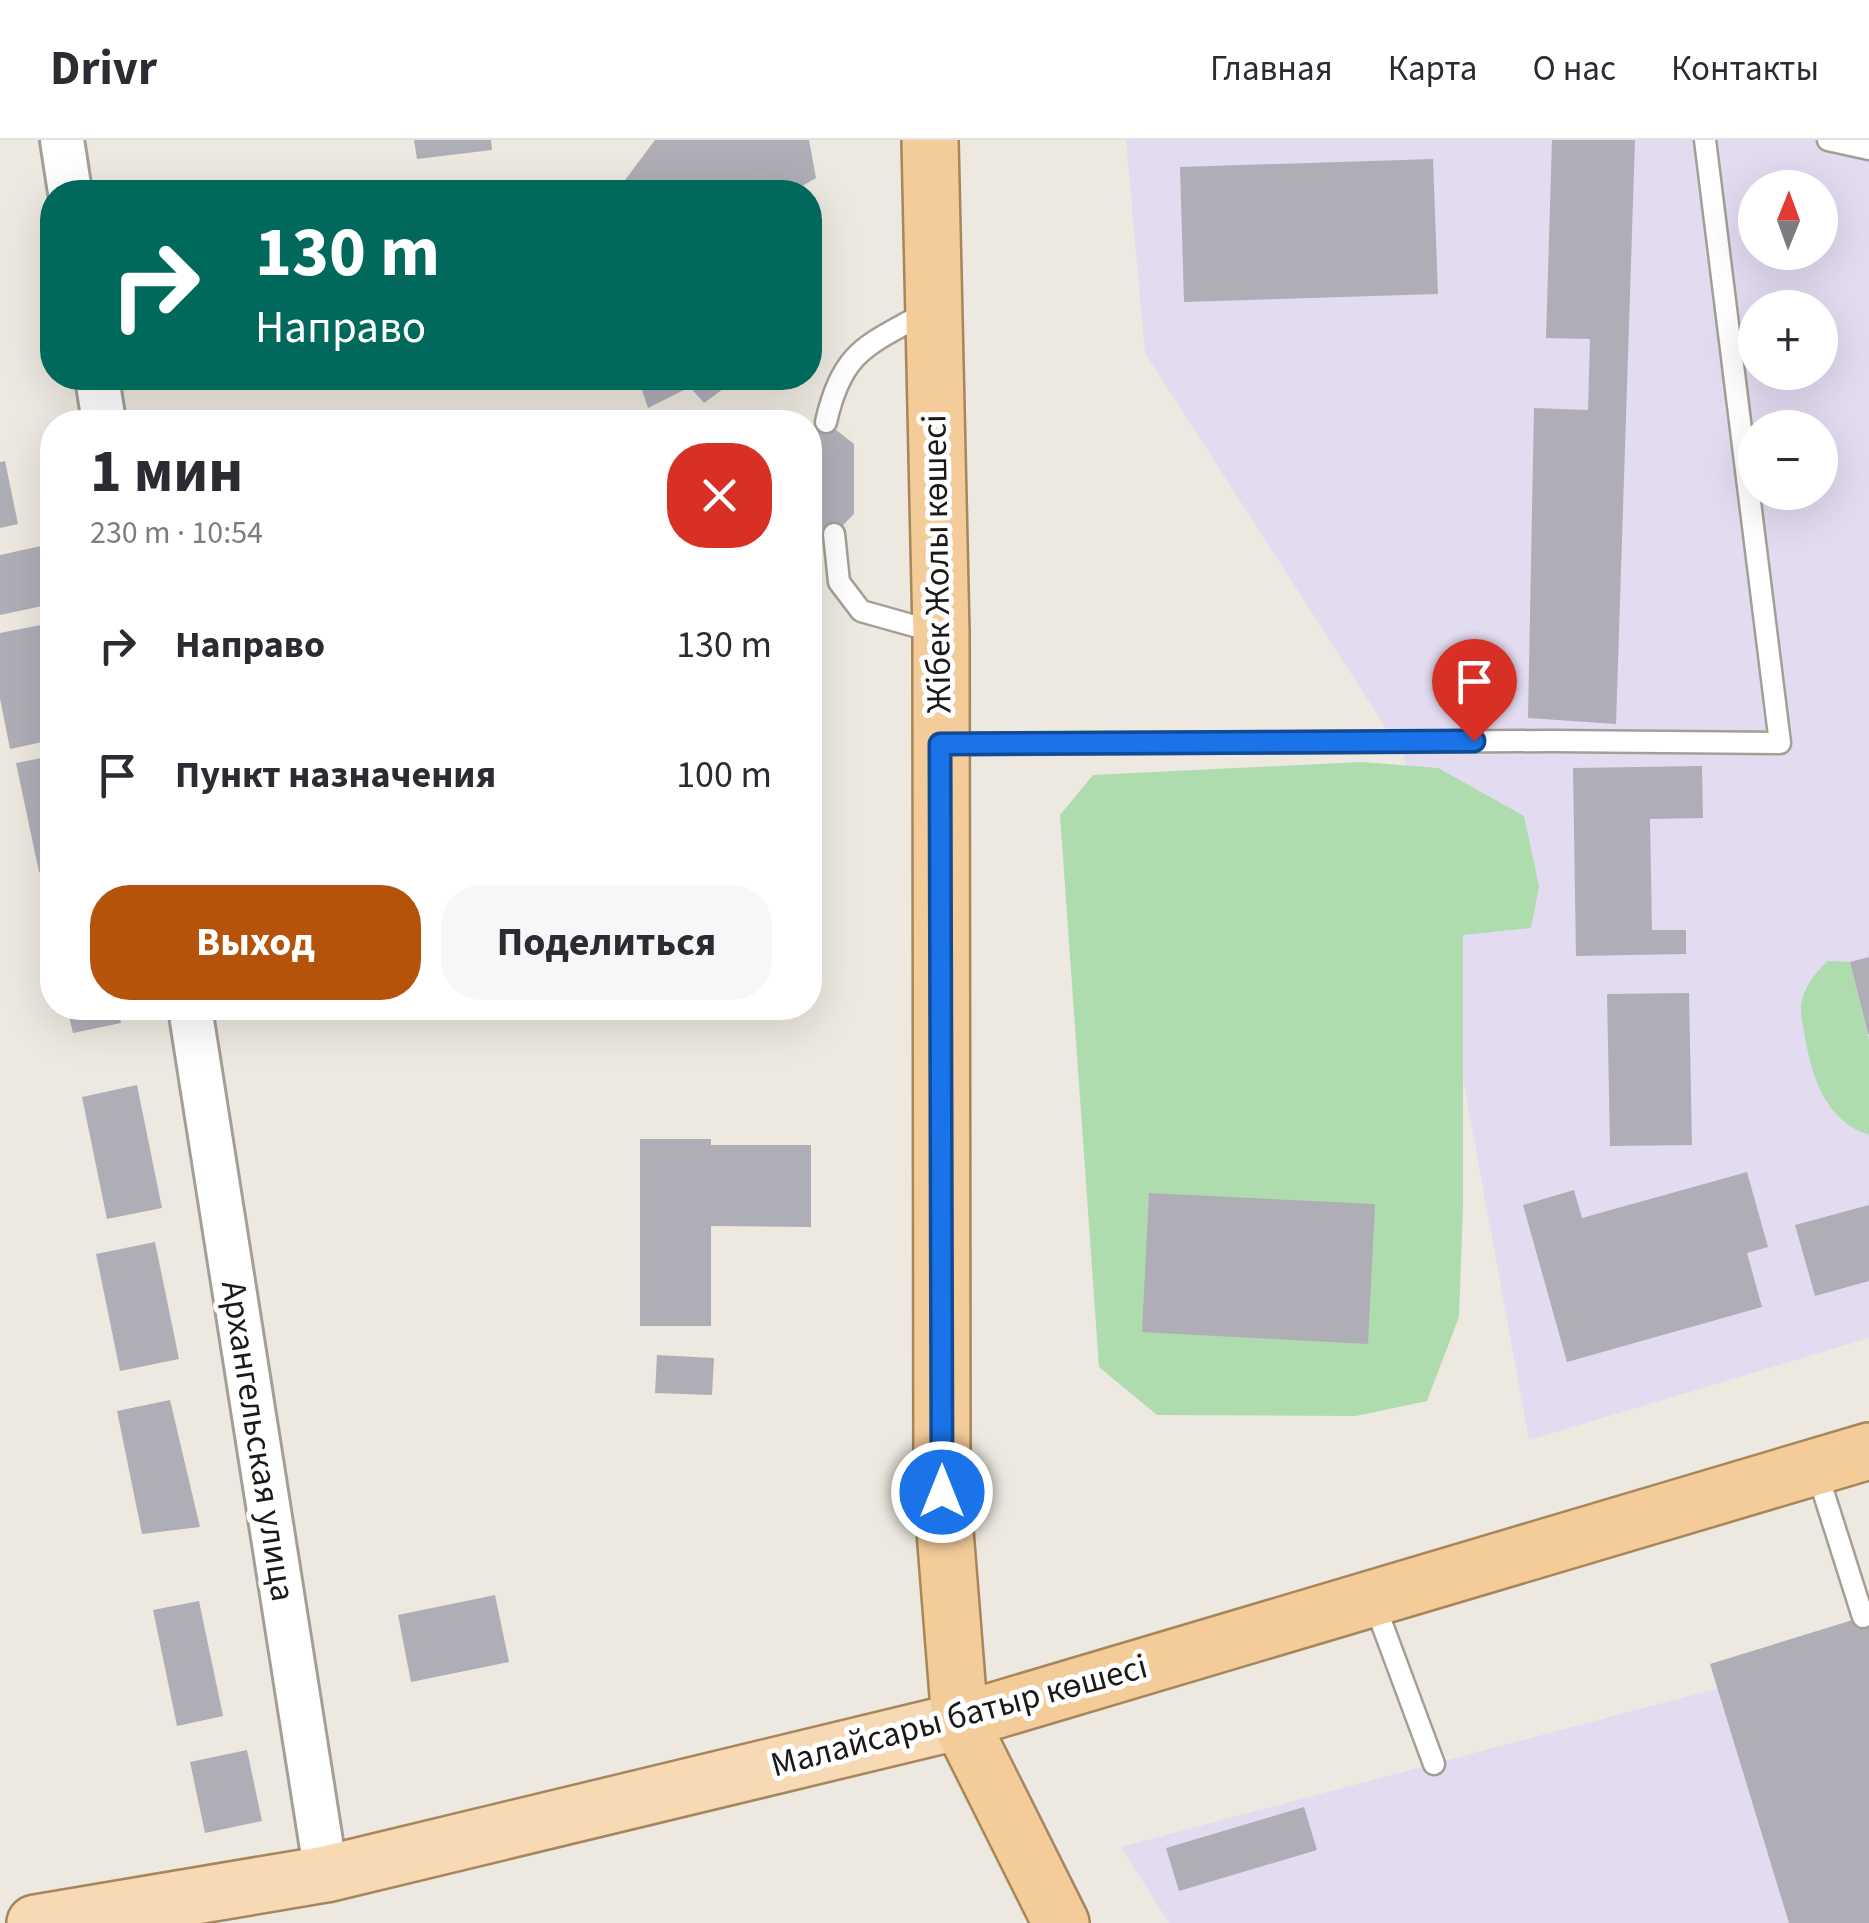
<!DOCTYPE html>
<html lang="ru">
<head>
<meta charset="utf-8">
<style>
	:root { --surface:#fff; --page:#f7f7f7; --text:#2b2b33; --muted:#7c7c81; --line:#e1e1e2; --accent:#b45309 }
	body { margin:0; font-family:"Source Sans 3",sans-serif; background:var(--page); color:var(--text); height:100vh; display:flex; flex-direction:column; font-size:38px; white-space:nowrap }
	* { box-sizing:border-box; margin:0 }
	p { font-size:32px; color:var(--muted) }
	.icon { flex:none; width:55px; height:55px; fill:none; stroke:currentColor; stroke-width:2; stroke-linecap:round; stroke-linejoin:round }
	.map { position:relative; flex:1; overflow:hidden }
	.side { position:absolute; left:40px; top:270px; width:782px; height:610px; display:flex; flex-direction:column; background:var(--surface); border-radius:40px; box-shadow:0 10px 40px #0002 }
	.side>* { flex:none }
	.top-card { position:absolute; left:40px; top:40px; width:782px; height:210px; border-radius:40px; box-shadow:0 10px 40px #0002; background:#00695c; color:#fff; overflow:hidden }
	.needle { width:65px; rotate:1deg }
	.tools { position:absolute; left:1738px; top:30px; display:grid; gap:20px }
	.tools a { display:grid; place-items:center; width:100px; height:100px; border-radius:50%; background:var(--surface); box-shadow:0 10px 40px #0002; font-size:50px }
	.pin { position:absolute; display:grid; place-items:center; width:85px; height:85px; color:#fff; margin:-102px -42px; border-radius:50% 50% 50% 0; rotate:-45deg; box-shadow:0 0 10px #0007 }
	.pin .icon { rotate:45deg }
	.me { position:absolute; width:110px; margin:-55px; rotate:0deg; stroke-linejoin:round; filter:drop-shadow(0 0 8px #0008) }
	.turn { display:flex; align-items:center; gap:35px; height:210px; padding:0 50px; font-size:45px }
	.turn .icon { width:130px; height:130px; stroke-width:2.5 }
	.turn b { display:block; font-size:70px; line-height:85px }
	.round { display:grid; place-items:center; flex:none; width:105px; height:105px; border-radius:40px; background:var(--page) }
	.summary { display:flex; align-items:center; justify-content:space-between; height:170px; padding:0 50px }
	h1 { font-size:60px; font-weight:700; line-height:75px }
	.primary-button { display:flex; gap:20px; margin-top:auto; padding:20px 50px }
	.primary-button a { flex:1; height:115px; border-radius:40px; background:var(--accent); color:#fff; font-size:40px; font-weight:700; line-height:115px; text-align:center }
	.primary-button a+a { background:var(--page); color:var(--text) }
	ul { padding:0; list-style:none }
	li { display:flex; align-items:center; gap:30px; height:130px; padding:0 50px }
	li div { flex:1 }
	li b { display:block; font-size:38px }
	li em { font-style:normal }
	header { display:flex; align-items:center; gap:60px; box-sizing:border-box; height:140px; padding:0 50px; background:var(--surface); border-bottom:2px solid var(--line) }
	header strong { font-size:48px }
	nav { display:flex; gap:55px; margin-inline-start:auto; font-size:35px }
	.map>svg:first-child { display:block }
	.industrial { fill:#e3dbf0; fill-rule:evenodd }
	.green { fill:#aedcaf }
	.building { fill:#afaeb7 }
	.lines { fill:none; stroke-linecap:round; stroke-linejoin:round }
	.service-casing { stroke:#a39f96; stroke-width:25 }
	.minor-casing { stroke:#a39f96; stroke-width:48 }
	.primary-casing { stroke:#a7865b; stroke-width:60 }
	.trunk-casing { stroke:#a7865b; stroke-width:60 }
	.service { stroke:#fff; stroke-width:20 }
	.minor { stroke:#fff; stroke-width:42 }
	.primary { stroke:#f7d9b3; stroke-width:55 }
	.trunk { stroke:#f4cc9a; stroke-width:55 }
	.route-casing { stroke:#114b97; stroke-width:25 }
	.route { stroke:#1a73e8; stroke-width:18 }
	.labels { text-anchor:middle; dominant-baseline:central; stroke-width:10; stroke-linejoin:round; paint-order:stroke }
	.street-label { font-size:35px; fill:#1c1a17; stroke:#fff }
</style>
</head>
<body>
<header>
<strong>Drivr</strong>
<nav><a>Главная</a><a>Карта</a><a>О нас</a><a>Контакты</a></nav>
</header>
<div class="map">
<svg width="1869" height="1783" viewBox="0 0 1869 1783">
	<rect width="100%" height="100%" fill="#ede9e0"/>
	<g class="industrial">
		<path d="M1126,0H1869V1198L1529,1300L1404,616L1145,213ZM1755,48H1820V112H1755ZM1755,168H1820V232H1755ZM1755,288H1820V352H1755Z"/>
		<polygon points="1869,1508 1869,1783 1169,1783 1121,1707"/>
	</g>
	<g class="green">
		<polygon points="1361,622 1438,628 1524,676 1539,746 1531,788 1463,795 1463,1068 1459,1177 1427,1261 1356,1276 1157,1275 1099,1227 1060,675 1093,635"/>
		<path d="M1828,821L1850,822L1869,900V995C1826,981 1812,938 1805,897C1804,888 1800,876 1801,866C1804,846 1814,834 1828,821Z"/>
	</g>
	<g class="building">
		<polygon points="414,0 491,0 492,10 417,19"/>
		<polygon points="655,0 809,0 816,38 792,52 616,52"/>
		<polygon points="1552,0 1635,0 1616,584 1528,578 1534,268 1588,270 1590,199 1546,198"/>
		<polygon points="1433,19 1438,154 1184,162 1180,27"/>
		<polygon points="638,238 738,238 704,263 690,247 648,268"/>
		<polygon points="826,282 854,304 854,374 834,394 810,383 810,290"/>
		<polygon points="5,321 18,384 0,388 0,322"/>
		<polygon points="41,406 52,464 0,475 0,415"/>
		<polygon points="51,483 52,600 10,609 0,559 0,493"/>
		<polygon points="52,616 52,729 39,732 16,623"/>
		<polygon points="1702,626 1703,678 1650,679 1652,790 1686,790 1686,814 1576,816 1573,628"/>
		<polygon points="52,754 52,788 51,788 44,756"/>
		<polygon points="1869,817 1869,894 1868,894 1850,822"/>
		<polygon points="1689,853 1692,1005 1610,1006 1607,854"/>
		<polygon points="67,868 118,868 121,883 73,893"/>
		<polygon points="137,945 162,1068 107,1079 82,957"/>
		<polygon points="640,999 711,999 711,1005 811,1005 811,1087 711,1086 711,1186 640,1186"/>
		<polygon points="1747,1032 1768,1107 1747,1113 1762,1167 1567,1222 1523,1065 1574,1050 1582,1078"/>
		<polygon points="1149,1053 1375,1064 1368,1204 1142,1192"/>
		<polygon points="1869,1065 1869,1141 1815,1156 1795,1085"/>
		<polygon points="155,1102 179,1219 120,1231 96,1114"/>
		<polygon points="657,1215 714,1218 712,1255 655,1253"/>
		<polygon points="170,1260 200,1387 142,1394 117,1271"/>
		<polygon points="495,1455 509,1522 411,1542 398,1475"/>
		<polygon points="199,1461 223,1576 177,1586 153,1470"/>
		<polygon points="1869,1475 1869,1783 1789,1783 1710,1524"/>
		<polygon points="247,1610 262,1681 205,1693 190,1622"/>
		<polygon points="1304,1667 1317,1710 1179,1751 1166,1708"/>
	</g>
	<g class="lines">
		<g class="service-casing">
			<g id="service">
				<polyline points="1828,0 1869,9"/>
				<path d="M826,282C843,207 870,205 930,170"/>
				<polyline points="834,394 839,442 861,471 936,492"/>
				<polyline points="942,604 1551,601 1780,603 1705,0"/>
				<polyline points="1816,1329 1863,1477"/>
				<polyline points="1373,1460 1434,1624"/>
			</g>
		</g>
		<g class="minor-casing">
			<g id="minor">
				<polyline points="62,0 70,52"/>
				<polyline points="97,238 104,282"/>
				<polyline points="190,868 326,1734"/>
			</g>
		</g>
		<g class="primary-casing">
			<polyline id="primary" points="35,1783 326,1734 960,1581"/>
		</g>
		<g class="trunk-casing">
			<g id="trunk">
				<polyline points="930,0 941,493 942,1353 960,1581 1061,1783"/>
				<polyline points="960,1581 1869,1311"/>
			</g>
		</g>
		<use href="#service" class="service"/>
		<use href="#minor" class="minor"/>
		<use href="#primary" class="primary"/>
		<use href="#trunk" class="trunk"/>
	</g>
	<g class="lines">
		<g class="route-casing">
			<polyline id="route" points="942,1352 940,604 1474,601"/>
		</g>
		<use href="#route" class="route"/>
	</g>
	<g class="labels">
		<g class="street-label">
			<text transform="translate(937 424) rotate(-91)">Жібек Жолы көшесі</text>
			<text transform="translate(258 1301) rotate(81)">Архангельская улица</text>
			<text transform="translate(959 1576) rotate(-15)">Малайсары батыр көшесі</text>
		</g>
	</g>
</svg>
<div class="tools">
<a><svg class="needle" viewBox="-14 -14 28 28"><path d="M0-13l5 13h-10z" fill="#e53935"/><path d="M0 13l5-13h-10z" fill="#7c7c81"/></svg></a>
<a>+</a>
<a>−</a>
</div>
<div class="pin" style="left:1474px;top:601px;background:#d93025"><svg class="icon" aria-label="arrive" viewBox="0 0 24 24"><path d="M6 21V4h12l-3 4 3 4H6"/></svg></div>
<svg class="me" style="left:942px;top:1352px" viewBox="-20 -20 40 40"><circle r="17" fill="#1a73e8" stroke="#fff" stroke-width="3"/><path d="M0-11L8 9 0 5-8 9z" fill="#fff"/></svg>
<div class="top-card">
<div class="turn"><svg class="icon" aria-label="right" viewBox="0 0 24 24"><path d="M7 20v-9h11M14 6l5 5-5 5"/></svg><div><b>130 m</b>Направо</div></div>
</div>
<section class="side">
<div class="summary"><div><h1>1 мин</h1><p>230 m · 10:54</p></div><a class="round" style="background:#d93025;color:#fff"><svg class="icon" aria-label="close" viewBox="0 0 24 24"><path d="M6 6l12 12M18 6L6 18"/></svg></a></div>
<ul>
<li><svg class="icon" aria-label="right" viewBox="0 0 24 24"><path d="M7 20v-9h11M14 6l5 5-5 5"/></svg><div><b>Направо</b></div><em>130 m</em></li>
<li><svg class="icon" aria-label="arrive" viewBox="0 0 24 24"><path d="M6 21V4h12l-3 4 3 4H6"/></svg><div><b>Пункт назначения</b></div><em>100 m</em></li>
</ul>
<div class="primary-button"><a>Выход</a><a>Поделиться</a></div>
</section>
</div>
</body>
</html>
